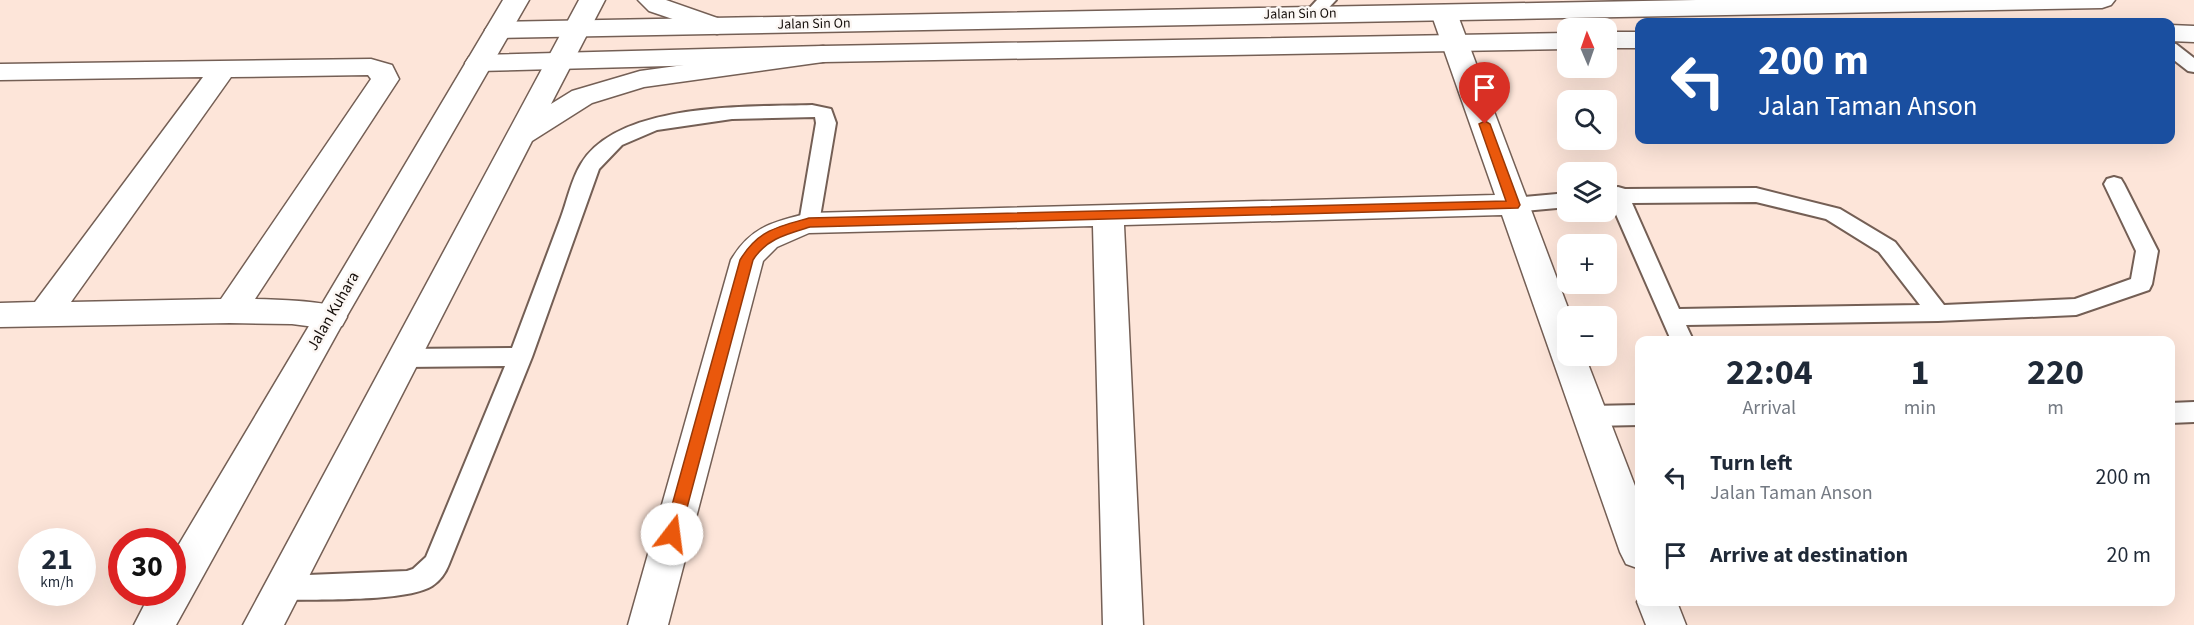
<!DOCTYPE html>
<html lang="en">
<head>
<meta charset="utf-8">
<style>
	:root { --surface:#fff; --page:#f2f2f3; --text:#1f2937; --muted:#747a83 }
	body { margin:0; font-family:"Source Sans 3",sans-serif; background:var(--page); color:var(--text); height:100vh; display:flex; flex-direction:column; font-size:22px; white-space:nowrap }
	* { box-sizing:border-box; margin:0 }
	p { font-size:20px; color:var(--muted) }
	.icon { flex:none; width:33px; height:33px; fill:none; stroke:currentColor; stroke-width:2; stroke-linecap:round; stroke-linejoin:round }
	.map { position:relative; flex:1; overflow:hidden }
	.drawer { position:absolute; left:1635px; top:336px; width:540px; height:270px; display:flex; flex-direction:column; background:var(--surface); border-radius:12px; box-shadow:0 6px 24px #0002 }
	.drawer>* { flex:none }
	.banner { position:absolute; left:1635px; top:18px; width:540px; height:126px; border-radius:12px; box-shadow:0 6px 24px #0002; background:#1a4fa0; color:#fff; overflow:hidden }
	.needle { width:39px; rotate:358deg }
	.controls { position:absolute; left:1557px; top:18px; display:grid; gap:12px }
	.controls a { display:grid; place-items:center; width:60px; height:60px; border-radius:12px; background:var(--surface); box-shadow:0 6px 24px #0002; font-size:30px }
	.speed { position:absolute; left:18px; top:528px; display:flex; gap:12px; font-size:30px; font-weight:700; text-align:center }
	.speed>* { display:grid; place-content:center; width:78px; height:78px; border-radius:50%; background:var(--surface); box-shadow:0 6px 24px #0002; line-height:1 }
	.speed small { font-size:15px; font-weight:400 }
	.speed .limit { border:9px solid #d22; background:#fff; color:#111 }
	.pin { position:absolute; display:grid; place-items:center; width:51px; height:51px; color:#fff; margin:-62px -26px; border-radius:50% 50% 50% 0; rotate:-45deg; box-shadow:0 0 6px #0007 }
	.pin .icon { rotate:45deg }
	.me { position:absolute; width:66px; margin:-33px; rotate:15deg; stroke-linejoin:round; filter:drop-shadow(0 0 4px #0008) }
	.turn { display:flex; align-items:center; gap:21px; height:126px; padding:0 24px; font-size:27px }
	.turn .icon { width:78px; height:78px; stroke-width:2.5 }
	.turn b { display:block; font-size:42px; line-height:51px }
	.eta { display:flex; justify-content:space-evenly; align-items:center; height:102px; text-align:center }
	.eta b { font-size:36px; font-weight:700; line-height:42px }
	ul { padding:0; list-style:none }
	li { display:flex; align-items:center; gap:18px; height:78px; padding:0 24px }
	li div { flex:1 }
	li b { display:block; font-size:22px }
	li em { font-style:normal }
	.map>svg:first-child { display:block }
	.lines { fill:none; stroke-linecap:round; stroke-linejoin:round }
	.service-casing { stroke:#745f55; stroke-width:4 }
	.minor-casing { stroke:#745f55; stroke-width:3 }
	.secondary-casing { stroke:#745f55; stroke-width:3 }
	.primary-casing { stroke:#745f55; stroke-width:3 }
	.service { fill:#fff; fill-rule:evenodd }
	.minor { fill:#fff; fill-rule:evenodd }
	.secondary { fill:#fff; fill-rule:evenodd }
	.primary { fill:#fff; fill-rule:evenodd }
	.route { fill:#ea580c; stroke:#983908; stroke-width:1.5 }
	.labels { text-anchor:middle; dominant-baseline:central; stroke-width:5; stroke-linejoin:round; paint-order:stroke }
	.far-street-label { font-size:14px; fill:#160f0b; stroke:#fcf7f4 }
	.street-label { font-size:16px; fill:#160f0b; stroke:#fcf7f4 }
</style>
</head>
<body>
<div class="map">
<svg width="2194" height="625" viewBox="0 0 2194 625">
	<rect width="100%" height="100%" fill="#fde5d9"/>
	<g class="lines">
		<g class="service-casing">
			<g id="service">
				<polygon points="1317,0 1336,0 1319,18 1307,18 1304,14"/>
				<polygon points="2170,43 2176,44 2194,58 2194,72 2188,71 2170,57"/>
				<path d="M812,105L831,109L836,123L819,223L816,228L809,230L802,228L799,223L816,123L815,117L732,119L657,130L622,145L599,169L532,357L449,564C446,572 440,581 432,586C406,602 317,599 283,600L273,597L269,588L273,579L283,576L407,571L413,569L426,557L505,366L404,367L396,364L392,358L396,352L404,349L512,348C528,305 544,263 560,220C567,202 571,180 581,164C618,102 748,107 812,105Z"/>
				<path d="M2114,177L2121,179L2124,184L2158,251L2152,284L2149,290L2076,315L1938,321L1686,325L1693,340H1671L1611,203H1606V189L1618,187L1625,189L1756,188L1840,209L1895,242L1944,305L2075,299L2131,279L2136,251L2104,184L2107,179ZM1756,202L1826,219L1879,252L1920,305L1679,309L1632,203Z"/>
				<polygon points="1568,193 1568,207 1514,212 1507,210 1504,205 1507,200 1514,198"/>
				<polygon points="2194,402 2194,422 2170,423 2170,403"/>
				<polygon points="1640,405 1640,425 1590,426 1581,423 1578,416 1581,409 1590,406"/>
			</g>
		</g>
		<g class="minor-casing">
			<g id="minor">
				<path d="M1444,5L1453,8L1457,13L1571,316H1568V356H1585L1640,499V569L1626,564L1620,552L1502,215L1124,225L1143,625H1103L1093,226L809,233L777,247L763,261L668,625H628L731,260C751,226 774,222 809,213L1495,195L1431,13L1435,8Z"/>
				<path d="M371,59L392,65L399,79L255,299C284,300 314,300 342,308L347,317L342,326L330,329L292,324L230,323L0,327V303L35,302L203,77L0,80V64ZM368,75L371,79L221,299L71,302L231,77Z"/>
				<polygon points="1640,596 1640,602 1677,602 1686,625 1646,625 1637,602"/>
			</g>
		</g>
		<g class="secondary-casing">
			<g id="secondary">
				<polygon points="1696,0 2115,0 2111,5 2102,8 498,38 489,35 485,30 489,25 498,22"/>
				<polygon points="2170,25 2194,26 2194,42 2170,41"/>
				<rect x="1606" y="32" width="34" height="16"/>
				<polygon points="1568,33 1568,49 823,62 478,71 469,69 465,63 469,57 478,55 823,46"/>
			</g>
		</g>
		<g class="primary-casing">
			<g id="primary">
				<polygon points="503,0 529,0 344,321 176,625 134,625 151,592 172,592 172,556"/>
				<polygon points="579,0 605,0 551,104 572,91 640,71 823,46 832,48 836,54 832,60 823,62 644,87 592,103 532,141 284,625 243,625"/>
				<polygon points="638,0 666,0 726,21 730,26 726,31 717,34 708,31 649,11"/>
			</g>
		</g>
		<use href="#service" class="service"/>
		<use href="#minor" class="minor"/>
		<use href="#secondary" class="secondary"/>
		<use href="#primary" class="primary"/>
	</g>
	<path class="route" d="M1485,121L1490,124L1520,205L1518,208L810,227C787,234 766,239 753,260L680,534L678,539L672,541L667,539L664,534L740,260C758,230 777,227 809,218L1506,201L1479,124Z"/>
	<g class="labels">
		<g class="far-street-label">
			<text transform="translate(1300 14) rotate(-1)">Jalan Sin On</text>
			<text transform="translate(814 24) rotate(-1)">Jalan Sin On</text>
		</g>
		<g class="street-label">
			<text transform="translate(333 311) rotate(-60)">Jalan Kuhara</text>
		</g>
	</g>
</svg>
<div class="controls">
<a><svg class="needle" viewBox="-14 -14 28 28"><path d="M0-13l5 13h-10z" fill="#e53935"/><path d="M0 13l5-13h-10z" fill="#747a83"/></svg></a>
<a><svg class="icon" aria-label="search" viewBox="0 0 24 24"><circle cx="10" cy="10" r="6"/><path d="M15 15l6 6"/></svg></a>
<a><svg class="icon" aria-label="layers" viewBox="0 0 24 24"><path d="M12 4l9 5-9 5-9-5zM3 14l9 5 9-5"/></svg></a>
<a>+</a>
<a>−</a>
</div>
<div class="speed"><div>21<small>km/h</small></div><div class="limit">30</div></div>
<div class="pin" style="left:1485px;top:124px;background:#d93025"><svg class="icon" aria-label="arrive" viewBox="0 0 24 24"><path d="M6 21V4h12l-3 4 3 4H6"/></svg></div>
<svg class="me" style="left:672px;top:534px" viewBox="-20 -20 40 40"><circle r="19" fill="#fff"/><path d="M0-13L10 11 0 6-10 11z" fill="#ea580c"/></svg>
<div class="banner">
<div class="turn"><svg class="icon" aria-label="left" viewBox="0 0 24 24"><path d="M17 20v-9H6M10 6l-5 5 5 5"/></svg><div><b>200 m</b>Jalan Taman Anson</div></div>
</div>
<section class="drawer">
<div class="eta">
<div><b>22:04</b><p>Arrival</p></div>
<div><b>1</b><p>min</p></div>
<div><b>220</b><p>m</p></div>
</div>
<ul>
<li><svg class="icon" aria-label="left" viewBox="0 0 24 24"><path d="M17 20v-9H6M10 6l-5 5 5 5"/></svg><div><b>Turn left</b><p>Jalan Taman Anson</p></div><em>200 m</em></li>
<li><svg class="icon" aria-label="arrive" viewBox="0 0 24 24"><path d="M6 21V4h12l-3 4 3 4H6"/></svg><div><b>Arrive at destination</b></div><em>20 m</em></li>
</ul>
</section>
</div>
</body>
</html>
